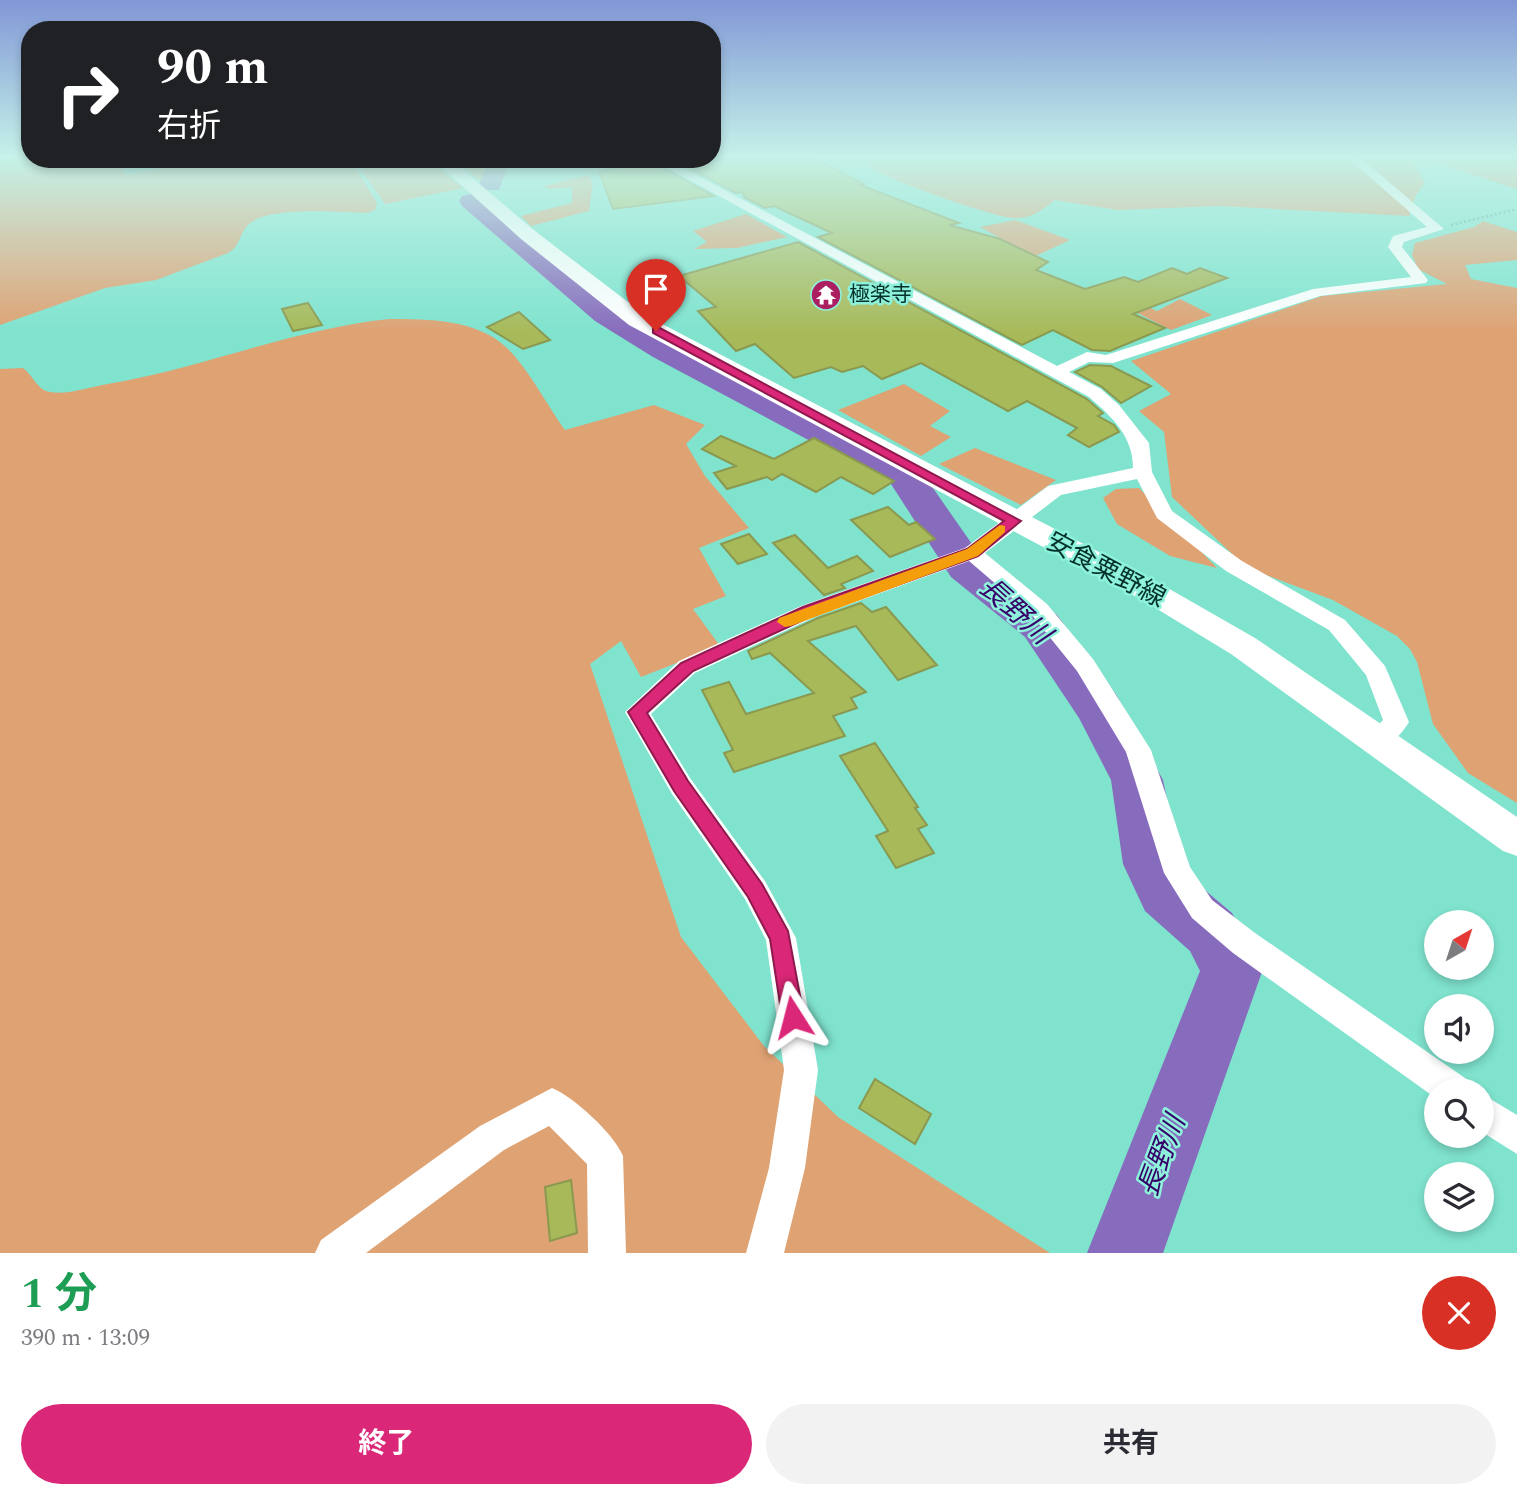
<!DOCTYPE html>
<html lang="ja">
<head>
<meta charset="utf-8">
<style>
	:root { --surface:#fff; --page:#f2f2f3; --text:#2b2b33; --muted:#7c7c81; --accent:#db2777 }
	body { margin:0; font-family:Spectral,"Noto Sans JP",serif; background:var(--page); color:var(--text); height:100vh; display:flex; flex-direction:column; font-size:26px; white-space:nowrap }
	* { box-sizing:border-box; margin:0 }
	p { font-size:23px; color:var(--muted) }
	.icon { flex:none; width:38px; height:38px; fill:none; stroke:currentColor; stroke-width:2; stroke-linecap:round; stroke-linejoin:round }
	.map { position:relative; height:1253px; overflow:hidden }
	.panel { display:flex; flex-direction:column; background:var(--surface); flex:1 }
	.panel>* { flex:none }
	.hud { position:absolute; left:21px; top:21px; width:700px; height:147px; border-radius:28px; box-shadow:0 4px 10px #0003; background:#202124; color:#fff; overflow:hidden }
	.needle { width:46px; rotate:39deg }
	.controls { position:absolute; left:1424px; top:910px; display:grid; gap:14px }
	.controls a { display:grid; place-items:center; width:70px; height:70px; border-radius:50%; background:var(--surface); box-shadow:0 4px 10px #0003; font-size:35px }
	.pin { position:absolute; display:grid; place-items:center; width:60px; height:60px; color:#fff; margin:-72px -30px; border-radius:50% 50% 50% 0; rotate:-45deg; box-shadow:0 0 7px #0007 }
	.pin .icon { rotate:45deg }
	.me { position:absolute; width:77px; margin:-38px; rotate:351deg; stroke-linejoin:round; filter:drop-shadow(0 0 5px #0008) }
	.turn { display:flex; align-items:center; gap:24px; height:147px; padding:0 21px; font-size:32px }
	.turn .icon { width:91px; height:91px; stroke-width:2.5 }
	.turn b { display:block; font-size:49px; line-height:60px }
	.round { display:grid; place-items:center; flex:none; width:74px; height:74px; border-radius:37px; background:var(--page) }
	.head { display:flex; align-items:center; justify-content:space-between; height:119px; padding:0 21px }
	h1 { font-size:42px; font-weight:700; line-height:52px; color:#1e9e55 }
	.button { display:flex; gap:14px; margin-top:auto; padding:14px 21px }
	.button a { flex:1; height:80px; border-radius:42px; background:var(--accent); color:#fff; font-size:28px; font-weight:700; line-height:80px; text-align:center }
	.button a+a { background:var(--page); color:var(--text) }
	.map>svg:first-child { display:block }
	.green { fill:#dea273 }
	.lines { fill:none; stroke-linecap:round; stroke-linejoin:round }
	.river { fill:#876bbc; fill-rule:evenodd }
	.building { fill:#a7b959; stroke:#8a994f; stroke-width:2 }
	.path { stroke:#5aad9d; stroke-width:2.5; stroke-dasharray:2 2.5; stroke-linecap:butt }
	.minor { fill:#fff; fill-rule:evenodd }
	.secondary { fill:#fff; fill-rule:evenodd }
	.route { fill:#db2777; stroke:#8e194d; stroke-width:2 }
	.slow { fill:#f59e0b }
	.labels { text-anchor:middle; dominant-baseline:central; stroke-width:5; stroke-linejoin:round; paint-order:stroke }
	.far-poi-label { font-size:21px; fill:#03312a; stroke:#8df1db; text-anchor:start }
	.street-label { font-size:26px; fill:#03312a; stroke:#8df1db }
	.water-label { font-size:28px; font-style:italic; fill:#360068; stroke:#8df1db }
</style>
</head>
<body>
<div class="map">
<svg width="1517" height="1253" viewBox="0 0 1517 1253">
	<rect width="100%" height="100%" fill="#7fe3ce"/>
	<g class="green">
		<path d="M0,158L137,159L124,165L123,173L128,175L201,159H372L358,165L357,170L377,203L375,210L367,213C341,212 268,206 249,224C239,233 241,246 228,253L156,280L105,288L0,325Z"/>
		<path d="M882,158H1415L1413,163L1425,183L1416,195L1409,216L1220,206L1117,210L1055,200C1042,210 1030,220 1012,218C991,216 878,177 865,164L866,161Z"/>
		<polygon points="1421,158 1517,158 1517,189"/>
		<polygon points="399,159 427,159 463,188 385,204 361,170"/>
		<polygon points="454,159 490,159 494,170 485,185"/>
		<polygon points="588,175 593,183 589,211 531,226 521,216 572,203 572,187 549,189 544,186"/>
		<polygon points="746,214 787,237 737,248 694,249 707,242 693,231"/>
		<polygon points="1015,220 1070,240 1027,260 975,244 998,237 980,227"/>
		<polygon points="1483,221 1517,232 1517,260 1465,265 1471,279 1517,288 1517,803 1468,773 1433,724 1417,662 1410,649 1397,636 1333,600 1247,568 1172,497 1164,432 1139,411 1171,394 1131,361 1322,296 1447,284 1418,269 1412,255 1415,243 1474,227"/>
		<polygon points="1124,296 1157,311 1180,299 1212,315 1171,330 1112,300"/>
		<path d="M389,319C428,319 478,319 508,349C529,370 547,405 565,430L654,405L705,425L686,444L705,476L749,528L699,548L726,596L693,609L720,646L641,677L621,641L590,664L681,937L764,1046L838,1117L1050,1253H0V369L23,368C33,375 37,390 50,392C68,395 90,387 108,384C203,368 293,329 389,319Z"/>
		<polygon points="904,384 950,411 930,426 951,437 921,456 838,410"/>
		<polygon points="975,448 1056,480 1021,505 939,464"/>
		<polygon points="1139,488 1217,568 1170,556 1117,524 1103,498 1116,489"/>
	</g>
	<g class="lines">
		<g class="river">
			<polygon points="489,159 511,159 499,190 483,190 479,185"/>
			<polygon points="471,194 480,196 617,309 675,343 919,468 981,557 1057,615 1117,696 1163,780 1180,862 1187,875 1232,913 1263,969 1163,1253 1087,1253 1200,971 1190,951 1145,911 1123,864 1111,780 1079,718 1025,637 951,577 891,484 653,357 595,321 462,206 459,201 462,196"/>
		</g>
	</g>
	<g class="building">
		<polygon points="814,158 864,184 860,185 959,223 949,225 1000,239 1048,262 1036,270 1085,289 1124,277 1138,282 1172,268 1187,274 1200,268 1227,278 1133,314 1165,328 1110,351 1092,350 1053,330 1022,345 818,237 832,233 774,206 765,208 744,197 743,192 736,193 672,159"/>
		<polygon points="650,161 714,196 613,209 599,172"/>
		<polygon points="798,242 1087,399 1103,413 1098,416 1114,425 1119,432 1089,447 1068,435 1077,428 1027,401 1008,411 921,363 882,379 863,366 842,372 831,367 794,378 755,344 736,351 698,311 716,307 679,276"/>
		<polygon points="308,303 322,325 293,331 282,309"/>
		<polygon points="519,312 550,340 523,349 487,327"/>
		<polygon points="1090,365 1111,366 1151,386 1121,403 1102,387 1075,372"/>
		<polygon points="721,436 774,459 814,438 894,481 873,494 841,477 816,492 782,474 772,480 767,477 727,489 714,473 736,466 702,449"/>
		<polygon points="888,507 909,525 916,522 935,539 890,557 851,520"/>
		<polygon points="749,534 767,554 738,564 721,544"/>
		<polygon points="795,535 828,568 857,556 873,571 841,584 845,588 824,595 773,543"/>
		<polygon points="861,603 872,612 886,607 937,665 898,680 856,626 808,641 866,692 851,698 857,708 833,716 845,736 734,772 724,753 733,750 702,690 729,682 746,714 814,693 770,653 752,659 748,651 818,618"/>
		<polygon points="875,743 918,807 915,808 927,825 918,829 934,853 896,868 876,836 888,831 840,756"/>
		<polygon points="875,1079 931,1114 915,1144 859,1108"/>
		<polygon points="571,1180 577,1233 550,1241 545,1187"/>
	</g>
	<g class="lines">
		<polyline class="path" points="1451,225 1517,209"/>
		<g class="minor">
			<path d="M1348,158H1361L1444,229L1404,242L1402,247L1428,280L1426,283L1320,296L1113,363L1089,362L1069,372L1101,389L1119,405L1149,443L1152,472L1172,511L1242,561L1345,620L1385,666L1409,722C1400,737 1386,751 1369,746L1365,739L1383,720L1366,675L1329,630L1226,571L1157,518L1137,479L1061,495L985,553L1047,604L1093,659L1151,750L1190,867L1212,900L1255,933L1465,1078L1470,1090H1437V1099L1233,953L1192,918L1164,873L1126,752L1077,671L1031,614L969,561L817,616L695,673L651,714L690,778L765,881L796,938L818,1070L805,1168L784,1253H746L769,1168L784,1070L766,940L745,899L672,794L625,712L679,661L801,606L965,548L1048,486L1133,468C1133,436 1112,417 1089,397L651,159H666L1057,366L1087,352L1106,355L1313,289L1411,277L1388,247L1393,236L1427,227Z"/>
			<path d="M552,1088C574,1097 614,1134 623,1156L626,1253H588L587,1164L549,1126L504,1150L366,1253H315L321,1240L480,1126Z"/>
			<polygon points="1482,1094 1517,1115 1517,1154 1482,1132"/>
		</g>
		<polygon class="secondary" points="432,159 450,159 535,231 645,315 1166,587 1255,638 1517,817 1517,856 1503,851 1231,654 1144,601 629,325 521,239"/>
	</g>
	<linearGradient id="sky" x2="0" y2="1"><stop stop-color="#8197d6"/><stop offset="0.47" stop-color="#c5f2e9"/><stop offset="1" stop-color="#c5f2e9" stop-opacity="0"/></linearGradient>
	<rect width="1517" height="333" fill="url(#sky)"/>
	<polygon class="route" points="653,328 660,328 1021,521 978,556 814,615 693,671 647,713 688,781 762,884 788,931 804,1017 801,1025 793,1028 785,1025 782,1017 770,939 748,897 674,791 628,712 681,663 803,607 967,549 1004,521 653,333"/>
	<polygon class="slow" points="1000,525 1005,526 1005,532 978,556 791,626 785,627 777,622 779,618 967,549"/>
	<defs>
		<g id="temple-disc" transform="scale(1.575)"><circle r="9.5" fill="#ab1f61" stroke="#8df1db"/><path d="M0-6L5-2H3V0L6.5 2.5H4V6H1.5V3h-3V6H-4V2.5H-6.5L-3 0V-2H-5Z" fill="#fff"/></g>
	</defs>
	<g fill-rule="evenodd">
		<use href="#temple-disc" x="826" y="295"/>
	</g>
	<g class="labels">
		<g class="far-poi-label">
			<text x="849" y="295">極楽寺</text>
		</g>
		<g class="street-label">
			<text transform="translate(1106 570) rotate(28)">安食粟野線</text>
		</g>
		<g class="water-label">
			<text transform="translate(1015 611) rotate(42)">長野川</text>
			<text transform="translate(1162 1156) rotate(-69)">長野川</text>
		</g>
	</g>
</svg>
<div class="controls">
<a><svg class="needle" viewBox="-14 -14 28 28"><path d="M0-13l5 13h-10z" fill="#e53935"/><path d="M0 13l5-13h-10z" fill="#7c7c81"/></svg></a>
<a><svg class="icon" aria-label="sound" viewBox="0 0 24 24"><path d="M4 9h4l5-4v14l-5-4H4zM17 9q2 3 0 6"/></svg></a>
<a><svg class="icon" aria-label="search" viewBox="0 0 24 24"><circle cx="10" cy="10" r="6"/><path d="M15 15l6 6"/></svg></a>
<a><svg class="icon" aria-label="layers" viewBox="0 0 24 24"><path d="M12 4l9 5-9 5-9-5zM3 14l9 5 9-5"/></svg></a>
</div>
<div class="pin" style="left:656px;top:331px;background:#d93025"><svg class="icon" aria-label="arrive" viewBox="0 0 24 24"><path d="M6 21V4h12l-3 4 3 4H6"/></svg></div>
<svg class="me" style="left:793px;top:1017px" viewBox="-20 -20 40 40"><path d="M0-17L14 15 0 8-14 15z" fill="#db2777" stroke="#fff" stroke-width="4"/></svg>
<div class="hud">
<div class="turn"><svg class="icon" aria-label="right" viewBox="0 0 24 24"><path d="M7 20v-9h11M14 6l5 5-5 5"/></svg><div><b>90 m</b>右折</div></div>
</div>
</div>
<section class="panel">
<div class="head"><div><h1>1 分</h1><p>390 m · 13:09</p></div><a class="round" style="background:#d93025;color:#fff"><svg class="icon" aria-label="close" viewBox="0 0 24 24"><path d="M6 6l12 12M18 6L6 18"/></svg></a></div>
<div class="button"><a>終了</a><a>共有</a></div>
</section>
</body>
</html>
